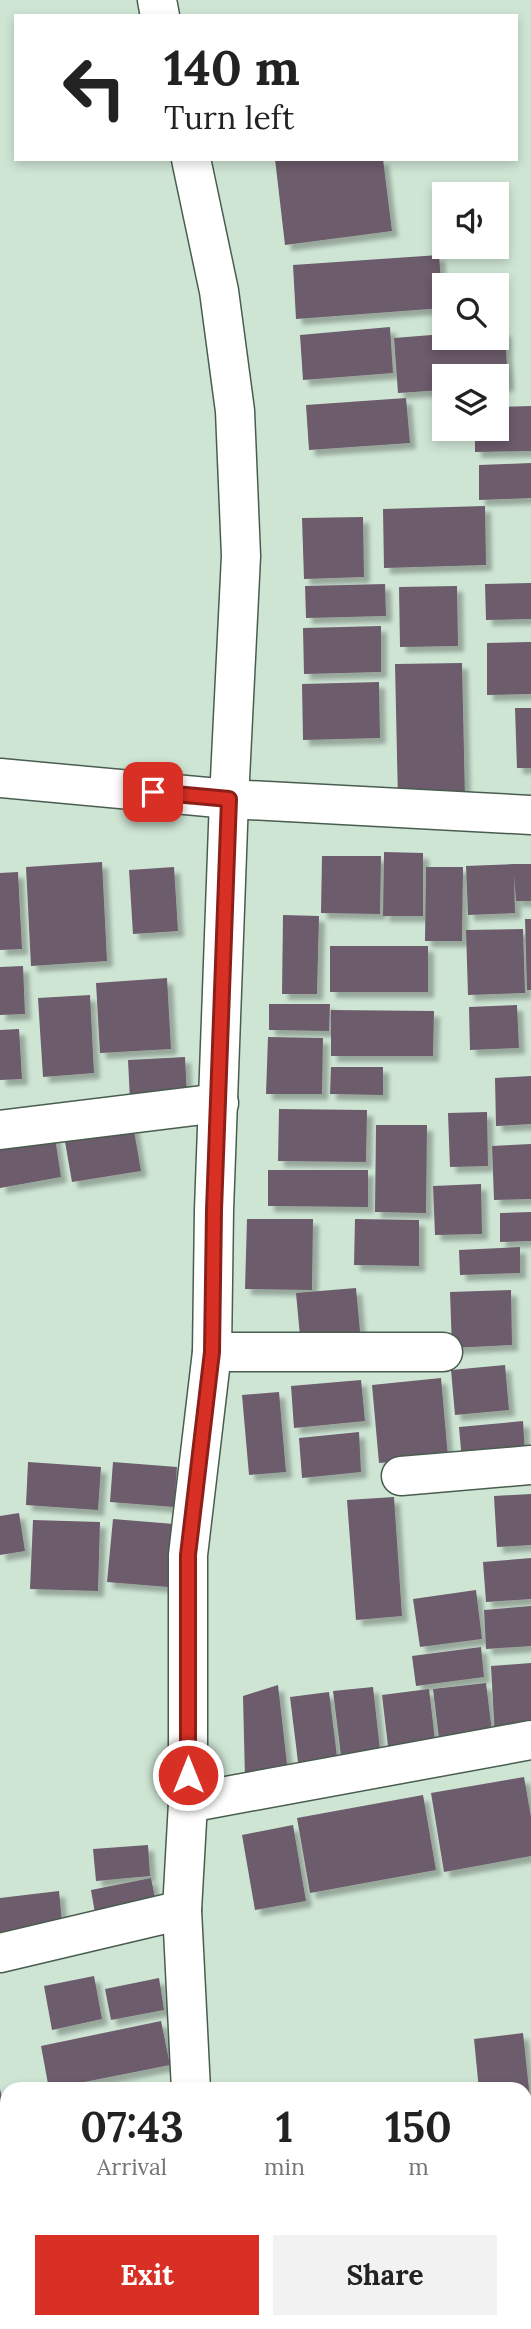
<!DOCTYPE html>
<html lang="en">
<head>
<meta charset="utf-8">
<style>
	:root { --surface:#fff; --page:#f2f2f2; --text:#222; --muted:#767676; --accent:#d93025 }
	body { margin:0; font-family:Lora,serif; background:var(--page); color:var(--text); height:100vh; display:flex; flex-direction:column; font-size:26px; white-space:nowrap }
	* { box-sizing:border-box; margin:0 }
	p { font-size:23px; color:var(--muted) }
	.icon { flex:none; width:38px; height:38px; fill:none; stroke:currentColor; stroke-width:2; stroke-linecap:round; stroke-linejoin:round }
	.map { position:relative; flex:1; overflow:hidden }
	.side { position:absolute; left:0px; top:2082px; width:532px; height:247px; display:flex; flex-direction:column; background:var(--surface); border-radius:21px 21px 0 0; box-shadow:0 4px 10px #0003 }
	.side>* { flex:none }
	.banner { position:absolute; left:14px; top:14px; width:504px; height:147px; border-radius:0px; box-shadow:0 4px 10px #0003; background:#fff; color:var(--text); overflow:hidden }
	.fabs { position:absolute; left:432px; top:182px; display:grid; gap:14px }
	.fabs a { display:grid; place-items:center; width:77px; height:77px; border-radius:0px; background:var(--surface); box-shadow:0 4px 10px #0003; font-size:35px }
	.pin { position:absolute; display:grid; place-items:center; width:60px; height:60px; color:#fff; margin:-30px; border-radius:14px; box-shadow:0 4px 10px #0006 }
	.me { position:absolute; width:77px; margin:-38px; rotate:0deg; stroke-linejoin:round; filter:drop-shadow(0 0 5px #0008) }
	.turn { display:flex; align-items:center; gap:24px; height:147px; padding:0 35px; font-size:32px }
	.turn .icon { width:91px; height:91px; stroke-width:2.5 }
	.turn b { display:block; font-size:49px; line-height:60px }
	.eta { display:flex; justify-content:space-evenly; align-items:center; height:119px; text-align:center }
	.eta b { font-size:42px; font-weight:700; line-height:49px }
	.cta { display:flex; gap:14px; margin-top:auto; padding:14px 35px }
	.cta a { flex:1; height:80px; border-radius:0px; background:var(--accent); color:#fff; font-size:28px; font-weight:700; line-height:80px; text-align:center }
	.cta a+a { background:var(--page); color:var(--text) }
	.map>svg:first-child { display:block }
	.building { fill:#6d5c6c; filter:url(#shadow) }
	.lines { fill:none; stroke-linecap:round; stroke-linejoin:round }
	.street-casing { stroke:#495d4f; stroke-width:41 }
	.street { stroke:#fff; stroke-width:38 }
	.route-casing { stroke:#8d1f18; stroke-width:18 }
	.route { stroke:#d93025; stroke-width:12 }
</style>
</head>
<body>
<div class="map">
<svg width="531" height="2329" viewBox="0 0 531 2329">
	<defs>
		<filter id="shadow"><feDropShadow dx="6" dy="6" stdDeviation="2" flood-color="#0004"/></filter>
	</defs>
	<rect width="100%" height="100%" fill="#cee5d4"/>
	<g class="building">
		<polygon points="275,159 383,159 392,231 285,245"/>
		<polygon points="439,255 443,308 296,319 293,265"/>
		<polygon points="390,327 393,373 303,380 300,335"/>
		<polygon points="505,330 508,385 497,386 497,376 444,376 444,390 398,393 394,338 444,334 444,338 497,338 497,331"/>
		<polygon points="406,398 410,443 309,450 306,405"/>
		<polygon points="531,406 531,451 475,452 475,429 497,429 497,407"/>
		<polygon points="531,463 531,498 479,500 479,465"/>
		<polygon points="485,506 486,565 384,568 383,509"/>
		<polygon points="363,517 364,577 304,579 302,518"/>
		<polygon points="531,583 531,619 486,620 485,584"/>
		<polygon points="385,584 386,616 306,618 305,586"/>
		<polygon points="457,586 458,646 400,647 399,587"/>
		<polygon points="381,626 381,672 304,674 303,628"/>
		<polygon points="531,642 531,694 487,695 487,643"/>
		<polygon points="462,663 465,799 398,801 395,664"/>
		<polygon points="379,682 380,738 303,740 302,684"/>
		<polygon points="515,708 531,708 531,768 517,768"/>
		<polygon points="384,852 423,853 423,916 383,916"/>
		<polygon points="322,856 381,856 380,914 321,913"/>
		<polygon points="102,862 107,961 31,966 26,867"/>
		<polygon points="514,864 531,864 531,901 516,901 514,875 515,913 468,915 466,866"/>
		<polygon points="174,867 178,931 133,934 129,870"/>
		<polygon points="426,867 463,867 462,941 425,941"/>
		<polygon points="18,872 22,949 0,950 0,873"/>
		<polygon points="283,915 319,916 317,994 282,994"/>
		<polygon points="525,919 531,919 531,990 527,990"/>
		<polygon points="523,929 525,993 468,995 466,930"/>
		<rect x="330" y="946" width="98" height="46"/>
		<polygon points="23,966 25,1014 0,1015 0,967"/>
		<polygon points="167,978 171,1049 100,1053 96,983"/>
		<polygon points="90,995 94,1073 43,1077 38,998"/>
		<polygon points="269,1004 330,1004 329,1031 269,1030"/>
		<polygon points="517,1005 519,1048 470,1050 469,1007"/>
		<polygon points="331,1010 434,1011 433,1056 331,1056"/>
		<polygon points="19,1029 22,1079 0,1080 0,1030"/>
		<polygon points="268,1037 323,1038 322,1094 266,1094"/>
		<polygon points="185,1057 187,1097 130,1100 128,1060"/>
		<polygon points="331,1067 383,1067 383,1095 330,1094"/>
		<polygon points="531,1076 531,1124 496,1126 495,1078"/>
		<polygon points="279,1109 367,1110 366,1162 278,1161"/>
		<polygon points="487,1112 488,1166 450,1167 448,1113"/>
		<polygon points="133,1125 141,1171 72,1182 64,1136"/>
		<polygon points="376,1125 427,1125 426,1213 375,1212"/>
		<polygon points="54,1131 61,1177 0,1188 0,1140"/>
		<polygon points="531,1144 531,1199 494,1200 492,1146"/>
		<polygon points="268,1170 368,1170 368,1207 268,1206"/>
		<polygon points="481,1184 482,1234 435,1235 433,1186"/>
		<polygon points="531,1212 531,1241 500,1242 500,1213"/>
		<polygon points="247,1219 313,1219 312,1290 245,1289"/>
		<polygon points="355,1219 419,1220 419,1266 354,1265"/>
		<polygon points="520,1247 520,1273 460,1275 459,1250"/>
		<polygon points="356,1288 361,1342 301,1347 296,1293"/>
		<polygon points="511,1290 512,1345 452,1348 450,1292"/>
		<polygon points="505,1365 509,1410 455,1415 451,1370"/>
		<polygon points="441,1378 448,1457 379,1463 372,1385"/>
		<polygon points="361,1380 365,1421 294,1428 291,1386"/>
		<polygon points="279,1392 286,1472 249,1475 242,1395"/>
		<polygon points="523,1421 525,1455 462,1461 459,1427"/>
		<polygon points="359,1432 361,1472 302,1478 299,1438"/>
		<polygon points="28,1462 101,1467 98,1510 26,1505"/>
		<polygon points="113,1462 177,1467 174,1507 110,1502"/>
		<polygon points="531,1494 531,1545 497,1547 494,1496"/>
		<polygon points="394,1497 402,1616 356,1620 347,1500"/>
		<polygon points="19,1513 25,1551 0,1555 0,1516"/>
		<polygon points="113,1519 174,1524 168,1587 107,1582"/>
		<polygon points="33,1520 100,1522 98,1591 30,1589"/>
		<polygon points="531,1558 531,1599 486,1602 483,1562"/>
		<polygon points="476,1590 482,1639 420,1647 413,1599"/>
		<polygon points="531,1606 531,1646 486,1649 484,1610"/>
		<polygon points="481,1647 484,1677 416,1686 412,1656"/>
		<polygon points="531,1663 531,1736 495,1738 491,1666"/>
		<polygon points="486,1683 493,1740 440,1747 433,1689"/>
		<polygon points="278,1685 288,1773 245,1779 243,1696"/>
		<polygon points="373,1687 381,1759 342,1764 333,1691"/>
		<polygon points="429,1689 436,1749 389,1755 382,1695"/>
		<polygon points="329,1692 338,1765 299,1770 290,1697"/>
		<polygon points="524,1777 531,1817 531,1856 444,1872 431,1793"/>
		<polygon points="423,1795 436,1870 310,1893 297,1818"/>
		<polygon points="293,1825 306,1901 255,1910 242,1835"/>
		<polygon points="148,1845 150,1876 96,1881 93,1849"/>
		<polygon points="151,1878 158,1913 97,1925 91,1890"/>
		<polygon points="59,1891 63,1933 0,1940 0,1898"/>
		<polygon points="94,1976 102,2019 52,2030 44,1986"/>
		<polygon points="159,1978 164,2010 111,2020 105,1989"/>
		<polygon points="161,2021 170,2065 49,2089 41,2046"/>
		<polygon points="523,2033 531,2108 531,2129 525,2130 525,2090 479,2090 474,2039"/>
		<polygon points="139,2084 140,2090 120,2090 120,2088"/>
		<polygon points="0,2089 7,2118 7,2127 0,2128"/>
		<polygon points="6,2145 7,2195 0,2197 0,2146"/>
		<polygon points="525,2219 528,2219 531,2238 525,2241"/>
		<polygon points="7,2220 7,2268 0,2269 0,2221"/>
		<polygon points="294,2322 358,2322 359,2329 295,2329"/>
		<polygon points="375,2322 442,2322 442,2324 413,2329 376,2329"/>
		<polygon points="531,2323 531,2329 509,2329 508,2328"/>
	</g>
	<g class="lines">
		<g class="street-casing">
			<g id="street">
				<polyline points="157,0 160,16"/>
				<polyline points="191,159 219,291 235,411 241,556 229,799 214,1210 212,1352 188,1555 188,1803 182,1910 191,2090"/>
				<polyline points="0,778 229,799 531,815"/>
				<polyline points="0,1130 219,1103"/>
				<polyline points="212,1352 443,1352"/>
				<polyline points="401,1476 531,1465"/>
				<polyline points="188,1803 531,1740"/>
				<polyline points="0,1953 182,1910"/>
				<polyline points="525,2171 531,2170"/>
				<polyline points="212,2322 213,2329"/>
			</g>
		</g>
		<use href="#street" class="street"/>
	</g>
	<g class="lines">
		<g class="route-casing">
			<polyline id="route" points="153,792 229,799 214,1210 212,1352 188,1555 188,1775"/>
		</g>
		<use href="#route" class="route"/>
	</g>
</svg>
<div class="fabs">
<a><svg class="icon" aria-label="sound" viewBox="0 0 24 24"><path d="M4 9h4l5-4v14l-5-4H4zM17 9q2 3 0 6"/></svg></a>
<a><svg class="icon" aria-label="search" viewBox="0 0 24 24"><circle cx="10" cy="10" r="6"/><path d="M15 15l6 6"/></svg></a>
<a><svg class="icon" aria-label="layers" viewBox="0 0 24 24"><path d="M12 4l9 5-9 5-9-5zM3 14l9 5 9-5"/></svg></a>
</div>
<div class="pin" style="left:153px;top:792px;background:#d93025"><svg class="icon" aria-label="arrive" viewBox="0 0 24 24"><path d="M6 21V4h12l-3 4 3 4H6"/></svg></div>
<svg class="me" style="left:188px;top:1775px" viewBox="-20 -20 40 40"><circle r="17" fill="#d93025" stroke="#fff" stroke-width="3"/><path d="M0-11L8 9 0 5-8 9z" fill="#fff"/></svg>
<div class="banner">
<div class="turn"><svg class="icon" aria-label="left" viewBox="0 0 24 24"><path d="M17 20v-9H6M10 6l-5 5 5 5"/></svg><div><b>140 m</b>Turn left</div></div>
</div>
<section class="side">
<div class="eta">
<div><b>07:43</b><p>Arrival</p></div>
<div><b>1</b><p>min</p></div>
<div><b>150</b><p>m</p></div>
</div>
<div class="cta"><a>Exit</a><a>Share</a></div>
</section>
</div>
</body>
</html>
